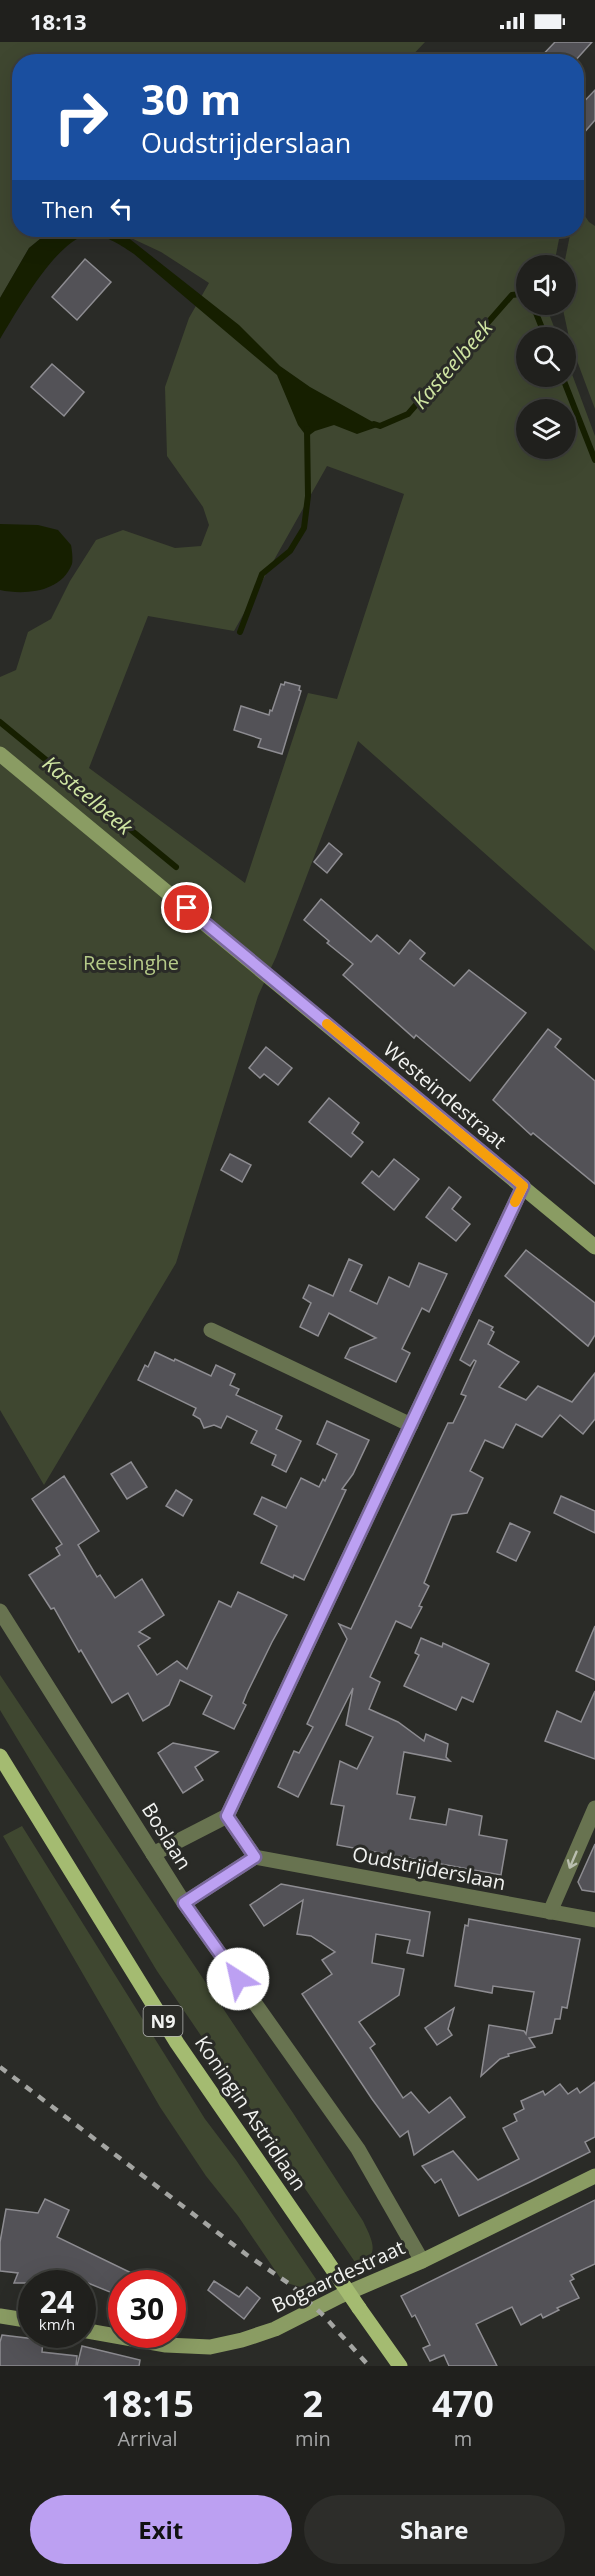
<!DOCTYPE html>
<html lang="en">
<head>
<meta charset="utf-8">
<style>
	:root { --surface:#20201d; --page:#2d2d2a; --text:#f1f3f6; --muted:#a2a3a4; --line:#3d3e3b; --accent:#bca0f2 }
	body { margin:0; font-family:"Open Sans",sans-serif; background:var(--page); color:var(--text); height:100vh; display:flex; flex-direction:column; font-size:22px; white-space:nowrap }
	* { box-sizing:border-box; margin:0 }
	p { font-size:20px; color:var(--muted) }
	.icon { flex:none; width:33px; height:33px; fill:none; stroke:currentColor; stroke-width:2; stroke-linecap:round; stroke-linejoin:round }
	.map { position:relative; height:2324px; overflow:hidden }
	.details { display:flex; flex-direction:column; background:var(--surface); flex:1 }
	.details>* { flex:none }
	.guide { position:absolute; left:12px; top:12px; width:572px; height:183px; border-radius:24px; box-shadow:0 6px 24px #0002,0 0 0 2px var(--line); background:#1a4fa0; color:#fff; overflow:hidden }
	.buttons { position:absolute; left:516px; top:213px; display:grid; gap:12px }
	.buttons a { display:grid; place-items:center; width:60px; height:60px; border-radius:50%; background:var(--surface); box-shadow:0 6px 24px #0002,0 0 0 2px var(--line); font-size:30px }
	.speed { position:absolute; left:18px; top:2228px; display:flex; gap:12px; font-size:30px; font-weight:700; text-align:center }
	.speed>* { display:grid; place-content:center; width:78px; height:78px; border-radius:50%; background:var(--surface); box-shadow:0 6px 24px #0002,0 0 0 2px var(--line); line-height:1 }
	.speed small { font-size:15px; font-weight:400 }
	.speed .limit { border:9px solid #d22; background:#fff; color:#111 }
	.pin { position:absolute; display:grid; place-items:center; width:51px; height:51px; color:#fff; margin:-26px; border:3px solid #fff; border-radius:50%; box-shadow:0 2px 6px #0007 }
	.me { position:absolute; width:66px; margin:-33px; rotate:325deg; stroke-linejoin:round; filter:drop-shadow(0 0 4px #0008) }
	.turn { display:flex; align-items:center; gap:21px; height:126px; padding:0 30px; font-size:27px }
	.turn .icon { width:78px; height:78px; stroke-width:2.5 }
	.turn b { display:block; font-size:42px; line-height:51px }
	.then { display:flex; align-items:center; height:57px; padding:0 30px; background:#0003; gap:12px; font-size:22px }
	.eta { display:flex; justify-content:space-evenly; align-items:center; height:102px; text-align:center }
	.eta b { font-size:36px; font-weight:700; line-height:42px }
	.primary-button { display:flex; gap:12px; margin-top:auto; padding:12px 30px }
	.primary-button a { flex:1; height:69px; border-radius:36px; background:var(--accent); color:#111; font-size:24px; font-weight:700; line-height:69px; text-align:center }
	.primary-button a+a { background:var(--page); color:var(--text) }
	.status { display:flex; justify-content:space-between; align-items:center; height:42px; padding:0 30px; background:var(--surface); direction:ltr }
	.status svg { height:16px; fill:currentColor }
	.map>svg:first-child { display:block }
	.green { fill:#3f4730; fill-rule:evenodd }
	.water { fill:#161f00 }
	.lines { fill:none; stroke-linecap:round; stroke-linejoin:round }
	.stream { stroke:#161f00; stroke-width:6 }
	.building { fill:#535257; stroke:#8d8c91; stroke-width:1.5 }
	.street { stroke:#687350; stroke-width:15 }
	.secondary { stroke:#8a9c63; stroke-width:15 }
	.primary { stroke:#a4bb71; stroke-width:15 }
	.rail { stroke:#a4a5a2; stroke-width:4.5; stroke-dasharray:8 8; stroke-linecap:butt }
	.primary-bridge { stroke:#a4bb71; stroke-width:15 }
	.oneway { stroke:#babfb0 }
	.route-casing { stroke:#7a689d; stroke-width:15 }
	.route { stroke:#bca0f2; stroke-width:10 }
	.slow { stroke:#f59e0b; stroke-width:10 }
	.labels { text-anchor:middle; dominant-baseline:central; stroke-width:6; stroke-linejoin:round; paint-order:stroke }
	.shield { fill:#2a2b27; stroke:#b5b6b4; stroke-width:1.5 }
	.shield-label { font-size:18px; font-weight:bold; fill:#f1f2f0 }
	.park-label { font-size:20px; fill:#b5ca88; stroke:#2a2b27 }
	.street-label { font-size:20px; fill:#f1f2f0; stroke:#2a2b27 }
	.water-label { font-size:21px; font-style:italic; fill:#d0e6a3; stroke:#2a2b27 }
</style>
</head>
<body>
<div class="status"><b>18:13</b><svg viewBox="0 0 49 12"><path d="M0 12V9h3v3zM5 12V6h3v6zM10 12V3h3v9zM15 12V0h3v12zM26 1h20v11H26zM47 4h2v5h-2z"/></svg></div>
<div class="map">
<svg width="595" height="2324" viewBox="0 0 595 2324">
	<rect width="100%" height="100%" fill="#2a2b27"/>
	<g class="green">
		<polygon points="0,0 425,0 407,19 20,20 20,188 51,188 29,206 0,256"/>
		<polygon points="576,161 589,180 595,184 595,367 570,300 562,263 566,262 564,223 571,188 576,188"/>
		<path d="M114,188H555L560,192L554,223L526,224V262L541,263L549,272L558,295L526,296V334H566V316L595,394V909L358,699L276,915L258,954L176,1221L44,1443L0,1368V635L16,628L28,590L51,577L70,539L96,498L123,488L175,506L201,504L209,483L203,465L167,414L165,345L189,276L209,241L161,210ZM526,368H566V406H526ZM327,424L404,452L337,657L308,651L245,841L89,726L148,574L234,589Z"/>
		<path d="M0,1633L293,2071L363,2179C373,2200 380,2211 359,2226L157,1929L0,1668Z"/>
		<polygon points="22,1784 205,2077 236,2118 320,2243 311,2248 283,2240 238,2174 206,2134 160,2065 3,1794"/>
	</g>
	<g class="water">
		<path d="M51,188H114L126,194L239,283L280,324L310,345L380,384L357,392L334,383L315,389L307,395L298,383L277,333L134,212C122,204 103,191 88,193C56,198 16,271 0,297V256L29,206Z"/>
		<path d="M0,482L38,483L58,488L71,503C72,508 73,517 72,522C61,551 24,553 0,548Z"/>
	</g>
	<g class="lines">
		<g class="stream">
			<polyline points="529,262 536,271 546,296"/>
			<polyline points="562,334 595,418"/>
			<polyline points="374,382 380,384 408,372 512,253 520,252 526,259"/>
			<polyline points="240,590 262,532 290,509 304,486 308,454 307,387"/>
			<polyline points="0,680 176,825"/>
		</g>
	</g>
	<g class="building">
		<polygon points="555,0 592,0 574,20 536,20"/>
		<polygon points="595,48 595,78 576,100 576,68"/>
		<polygon points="85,217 111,240 77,278 52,255"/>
		<polygon points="52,322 84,350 64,374 31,345"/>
		<polygon points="285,640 300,644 299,648 301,649 282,712 258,705 261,697 234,688 241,664 269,673 270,668 272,669 281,642 284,643"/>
		<polygon points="329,801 342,812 327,831 314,820"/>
		<polygon points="321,857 371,900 377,893 399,912 410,898 425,911 420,917 454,944 469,928 526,971 470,1039 416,993 414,996 343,933 353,922 327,901 329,899 304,878"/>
		<polygon points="548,987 561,997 555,1005 595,1039 595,1142 533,1091 531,1093 493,1058"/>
		<polygon points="266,1005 292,1026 278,1043 264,1032 260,1036 249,1026"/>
		<polygon points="329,1056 359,1081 352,1091 363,1100 351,1115 309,1080"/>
		<polygon points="230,1112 251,1123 242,1140 221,1128"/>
		<polygon points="394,1117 419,1137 394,1168 362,1141 372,1129 379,1135"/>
		<polygon points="449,1145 461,1155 452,1167 470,1182 456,1199 426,1175"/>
		<polygon points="526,1208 595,1261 595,1293 588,1304 505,1234"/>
		<polygon points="349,1217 362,1223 350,1249 377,1262 389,1235 409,1245 419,1221 447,1232 429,1270 422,1266 402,1307 410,1311 396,1340 345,1316 350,1306 376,1296 329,1271 318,1294 300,1285 311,1261 303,1256 309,1243 333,1254"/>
		<polygon points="479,1278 493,1285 491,1288 494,1290 488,1302 519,1320 499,1345 526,1358 538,1344 572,1360 595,1331 595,1377 583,1392 560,1373 542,1395 516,1382 503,1406 485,1398 470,1429 483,1436 467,1471 452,1473 424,1541 429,1544 419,1564 422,1565 411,1586 396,1579 370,1635 380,1640 369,1667 398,1680 424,1699 426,1692 448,1702 446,1715 450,1719 404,1710 397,1752 415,1755 410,1777 446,1783 449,1767 482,1774 479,1793 507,1798 501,1833 337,1803 344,1764 331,1762 340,1719 357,1727 373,1695 346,1683 353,1646 298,1755 278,1745 294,1709 299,1711 313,1685 307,1682 347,1597 339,1582 351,1587 448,1381 453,1381 466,1354 461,1352 476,1319 474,1318 470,1324 460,1318"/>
		<polygon points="155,1310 174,1319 175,1317 211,1334 216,1323 235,1332 230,1343 239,1347 236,1353 282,1374 276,1387 301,1399 286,1430 272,1423 276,1413 251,1401 257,1389 227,1374 221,1386 214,1383 204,1386 200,1377 193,1373 196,1366 138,1338 145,1323 148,1325"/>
		<polygon points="327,1379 369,1398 353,1432 342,1447 346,1448 304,1538 294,1533 293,1536 261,1521 277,1484 254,1472 262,1455 286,1466 301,1436 319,1445 323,1437 325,1439 337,1412 317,1402"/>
		<polygon points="131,1420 147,1445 127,1457 111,1432"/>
		<polygon points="64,1434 99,1489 78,1503 97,1535 100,1533 115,1556 142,1537 164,1573 139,1590 150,1596 138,1604 157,1633 177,1619 187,1627 219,1559 231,1565 238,1550 287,1573 272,1600 247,1651 243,1661 246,1663 234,1687 203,1672 212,1654 180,1638 169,1663 143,1679 128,1651 112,1661 81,1608 79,1610 54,1566 51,1567 29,1533 60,1513 56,1506 62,1502 32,1457"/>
		<polygon points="176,1448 192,1458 183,1474 166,1464"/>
		<polygon points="561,1454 595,1469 595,1491 554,1471"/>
		<polygon points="510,1481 530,1490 516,1519 497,1510"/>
		<polygon points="595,1584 595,1638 576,1629"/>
		<polygon points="421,1596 442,1605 443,1601 489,1622 473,1660 462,1655 456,1668 404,1644 419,1613 415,1611"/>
		<polygon points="595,1649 595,1717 545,1699 557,1669 581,1680"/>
		<polygon points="173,1701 218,1710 195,1725 203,1738 183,1751 158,1711"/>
		<polygon points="595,1802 595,1850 582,1848 578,1840"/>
		<polygon points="281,1842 430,1870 423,1914 407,1911 410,1898 376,1892 372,1921 404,1927 399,1953 359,1980 375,2002 370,2006 403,2056 411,2050 429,2071 450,2055 465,2075 414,2113 408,2089 400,2095 372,2057 302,1952 332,1932 322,1918 335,1910 311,1894 297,1892 303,1858 264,1884 250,1863"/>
		<polygon points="469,1877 580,1897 567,1966 562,1965 560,1977 555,1977 552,1991 529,1996 535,2005 508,2012 509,2014 500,2017 481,2034 489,1983 524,1989 526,1992 534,1950 493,1944 492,1951 455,1944 465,1883 468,1884"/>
		<polygon points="454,1966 448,1987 452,1993 437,2003 425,1986"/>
		<polygon points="595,2040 595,2095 585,2100 590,2110 530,2140 459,2174 441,2137 435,2141 422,2124 453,2109 478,2138 519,2117 503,2086 517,2079 514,2072 524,2067 521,2059 543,2049 545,2053 560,2042 568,2052 577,2046 580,2051"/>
		<polygon points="45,2157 69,2168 57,2195 152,2241 122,2241 122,2255 88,2241 14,2241 18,2231 0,2229 0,2200 6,2167 38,2171"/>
		<polygon points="595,2158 595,2222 571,2233 574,2237 570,2239 579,2256 557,2266 559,2268 543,2276 541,2272 521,2283 512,2265 476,2282 497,2324 449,2324 444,2313 430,2319 423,2306 430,2303 415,2273 412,2275 401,2254"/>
		<polygon points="214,2239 239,2255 247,2245 260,2256 244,2277 208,2248"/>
		<polygon points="2,2293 43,2298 42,2310 77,2314 76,2324 0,2324 0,2300"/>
		<polygon points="82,2304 140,2318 139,2324 77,2324"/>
	</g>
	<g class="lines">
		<g class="street">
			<polyline points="211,1288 411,1383"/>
			<polyline points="0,1569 184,1861 358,2107 422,2219"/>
			<polyline points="153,1812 227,1774 523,1144"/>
			<polyline points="255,1815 595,1878"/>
			<polyline points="184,1861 255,1815 227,1774"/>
			<polyline points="550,1870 595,1766"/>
		</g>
		<g class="secondary">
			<polyline points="0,712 595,1205"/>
			<polyline points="0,2274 32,2279"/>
			<polyline points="82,2288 166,2303 210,2305 242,2298 275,2287 340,2254 422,2219 595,2134"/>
		</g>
		<g class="primary">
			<polyline points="0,1714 177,2001 325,2216"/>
			<polyline points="359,2266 400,2324"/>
		</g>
		<polyline class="rail" points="0,2025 247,2213 291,2243 324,2274 369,2324"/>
		<polyline class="primary-bridge" points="325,2216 359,2266"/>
	</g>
	<defs><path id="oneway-shaft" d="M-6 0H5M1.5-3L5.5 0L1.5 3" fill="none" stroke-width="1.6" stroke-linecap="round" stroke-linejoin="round" transform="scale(1.5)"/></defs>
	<use class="oneway" href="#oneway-shaft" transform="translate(573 1818) rotate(113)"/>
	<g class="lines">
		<g class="route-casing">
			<polyline id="route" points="187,866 523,1144 227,1774 255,1815 184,1861 238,1937"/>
		</g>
		<use href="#route" class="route"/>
		<polyline class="slow" points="327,982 523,1144 515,1160"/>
	</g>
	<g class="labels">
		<rect class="shield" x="143.5" y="1964" width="39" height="30" rx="4.5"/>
		<g class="shield-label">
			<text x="163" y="1979">N9</text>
		</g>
		<g class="park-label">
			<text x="131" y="920">Reesinghe</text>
		</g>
		<g class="street-label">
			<text transform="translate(445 1053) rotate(40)">Westeindestraat</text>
			<text transform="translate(167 1794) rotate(58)">Boslaan</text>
			<text transform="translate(429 1826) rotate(11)">Oudstrijderslaan</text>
			<text transform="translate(251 2071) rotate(56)">Koningin Astridlaan</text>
			<text transform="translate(338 2234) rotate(-25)">Bogaardestraat</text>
		</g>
		<g class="water-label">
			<text transform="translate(452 322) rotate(-49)">Kasteelbeek</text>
			<text transform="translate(88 753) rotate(40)">Kasteelbeek</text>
		</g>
	</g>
</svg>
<div class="buttons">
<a><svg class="icon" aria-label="sound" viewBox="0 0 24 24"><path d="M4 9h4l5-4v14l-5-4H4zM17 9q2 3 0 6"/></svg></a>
<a><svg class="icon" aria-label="search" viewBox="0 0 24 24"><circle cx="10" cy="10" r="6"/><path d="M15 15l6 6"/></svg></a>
<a><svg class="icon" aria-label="layers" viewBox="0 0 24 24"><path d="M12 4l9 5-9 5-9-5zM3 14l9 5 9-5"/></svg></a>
</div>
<div class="speed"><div>24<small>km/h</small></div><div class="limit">30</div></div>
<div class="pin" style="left:187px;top:866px;background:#d93025"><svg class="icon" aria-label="arrive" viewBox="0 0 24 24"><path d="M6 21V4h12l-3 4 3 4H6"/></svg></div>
<svg class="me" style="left:238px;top:1937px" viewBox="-20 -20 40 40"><circle r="19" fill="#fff"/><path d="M0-13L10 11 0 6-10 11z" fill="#bca0f2"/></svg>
<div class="guide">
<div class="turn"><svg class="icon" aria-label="right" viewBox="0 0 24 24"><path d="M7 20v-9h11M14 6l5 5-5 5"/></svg><div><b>30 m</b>Oudstrijderslaan</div></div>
<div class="then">Then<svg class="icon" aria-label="left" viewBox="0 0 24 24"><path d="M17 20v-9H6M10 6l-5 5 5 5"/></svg></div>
</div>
</div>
<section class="details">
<div class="eta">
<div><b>18:15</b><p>Arrival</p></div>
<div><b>2</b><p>min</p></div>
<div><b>470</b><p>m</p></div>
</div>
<div class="primary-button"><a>Exit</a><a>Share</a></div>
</section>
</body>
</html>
